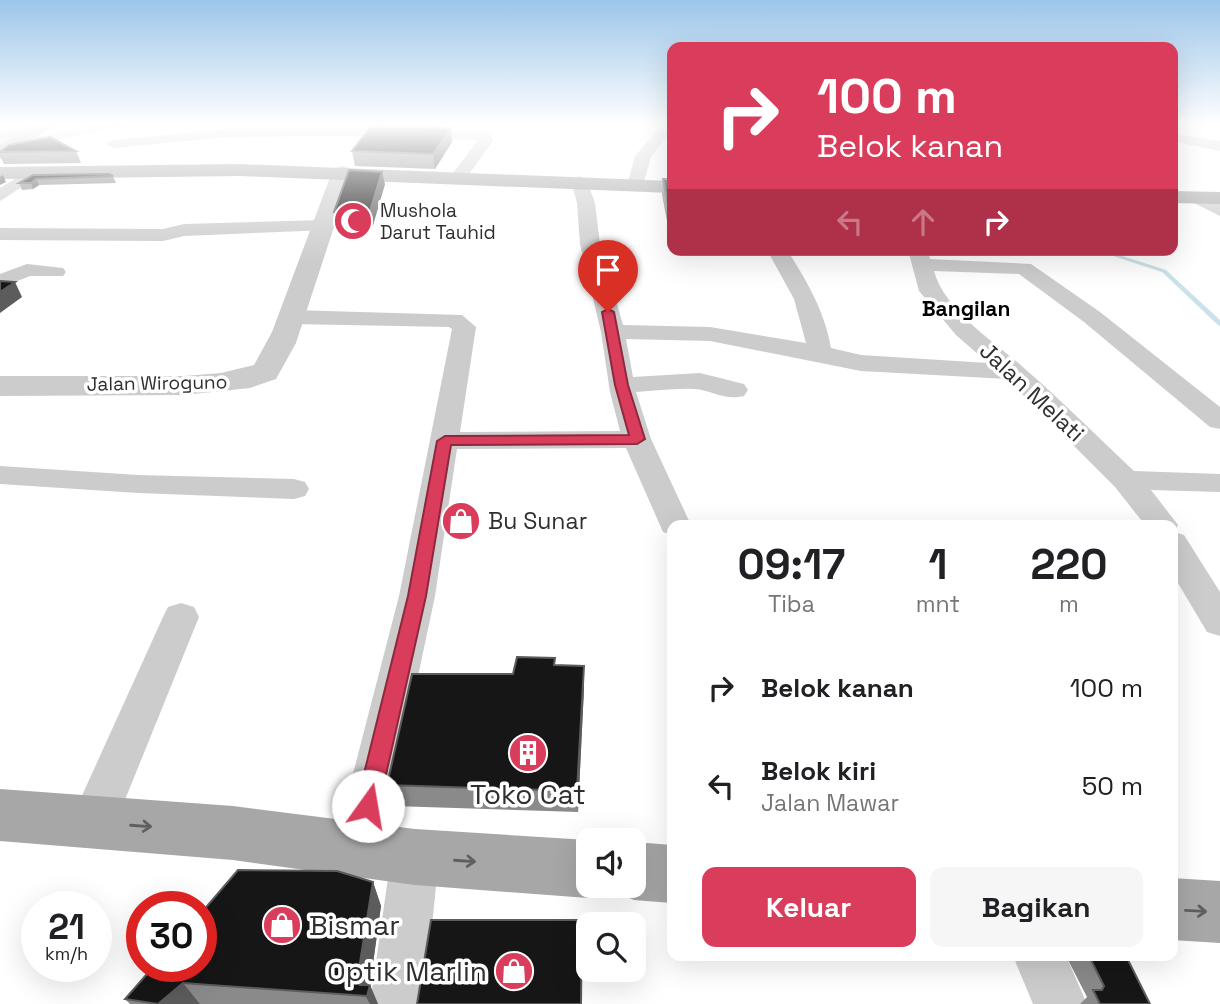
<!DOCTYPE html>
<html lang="id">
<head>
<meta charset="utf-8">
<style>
	:root { --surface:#fff; --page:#f6f6f6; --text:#202124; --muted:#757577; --accent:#da3d5c }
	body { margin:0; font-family:"Space Grotesk",sans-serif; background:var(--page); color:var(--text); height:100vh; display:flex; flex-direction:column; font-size:26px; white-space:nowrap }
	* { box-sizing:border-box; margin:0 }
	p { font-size:23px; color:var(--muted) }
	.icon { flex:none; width:38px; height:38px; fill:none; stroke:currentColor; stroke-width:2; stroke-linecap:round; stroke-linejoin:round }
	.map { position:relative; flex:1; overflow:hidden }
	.details { position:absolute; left:667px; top:520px; width:511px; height:441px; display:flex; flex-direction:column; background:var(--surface); border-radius:14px; box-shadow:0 7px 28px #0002 }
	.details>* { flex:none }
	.top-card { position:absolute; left:667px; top:42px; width:511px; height:214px; border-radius:14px; box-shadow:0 7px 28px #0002; background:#da3d5c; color:#fff; overflow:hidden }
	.controls { position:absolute; left:576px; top:828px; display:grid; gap:14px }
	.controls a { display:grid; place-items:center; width:70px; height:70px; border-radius:14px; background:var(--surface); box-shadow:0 7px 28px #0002; font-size:35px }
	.speed { position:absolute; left:21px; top:891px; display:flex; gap:14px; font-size:35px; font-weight:700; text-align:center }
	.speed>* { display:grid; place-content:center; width:91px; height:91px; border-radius:50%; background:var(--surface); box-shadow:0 7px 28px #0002; line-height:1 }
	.speed small { font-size:18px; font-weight:400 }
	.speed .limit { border:10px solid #d22; background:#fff; color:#111 }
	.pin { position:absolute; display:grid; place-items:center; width:60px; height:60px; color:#fff; margin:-72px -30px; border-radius:50% 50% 50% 0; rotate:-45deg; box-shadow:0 0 7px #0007 }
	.pin .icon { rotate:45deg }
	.me { position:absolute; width:77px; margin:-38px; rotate:13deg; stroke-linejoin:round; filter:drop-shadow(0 0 5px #0008) }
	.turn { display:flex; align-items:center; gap:24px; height:147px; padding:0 35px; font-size:32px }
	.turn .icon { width:91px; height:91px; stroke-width:2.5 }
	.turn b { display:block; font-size:49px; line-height:60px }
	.lanes { display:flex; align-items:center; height:66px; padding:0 35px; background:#0003; justify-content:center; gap:35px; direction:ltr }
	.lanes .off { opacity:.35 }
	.eta { display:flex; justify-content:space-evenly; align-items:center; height:119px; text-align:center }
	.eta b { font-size:42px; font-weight:600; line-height:49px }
	.cta { display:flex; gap:14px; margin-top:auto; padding:14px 35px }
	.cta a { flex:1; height:80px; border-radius:14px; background:var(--accent); color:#fff; font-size:28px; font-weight:600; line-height:80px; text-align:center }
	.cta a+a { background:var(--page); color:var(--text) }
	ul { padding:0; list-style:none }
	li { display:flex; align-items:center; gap:21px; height:98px; padding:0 35px }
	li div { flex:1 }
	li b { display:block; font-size:26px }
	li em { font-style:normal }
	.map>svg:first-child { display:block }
	.water { fill:#cbe2ea }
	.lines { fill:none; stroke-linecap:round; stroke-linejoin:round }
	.stream { fill:#cbe2ea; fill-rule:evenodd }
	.minor { fill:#ccc; fill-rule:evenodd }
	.tertiary { fill:#ccc; fill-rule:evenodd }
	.secondary { fill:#b9b9b9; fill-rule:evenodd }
	.primary { fill:#a7a7a7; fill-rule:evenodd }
	.wall { fill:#8a8a8a }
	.shaded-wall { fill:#5c5c5c }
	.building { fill:#161616; stroke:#5c5c5c; stroke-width:2 }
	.oneway { stroke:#5f5f5f }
	.route { fill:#da3d5c; stroke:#8e283c; stroke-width:2 }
	.labels { text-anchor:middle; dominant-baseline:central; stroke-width:7; stroke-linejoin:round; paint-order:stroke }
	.far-poi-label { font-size:19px; fill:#2f2f2f; stroke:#fff; text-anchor:start }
	.far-street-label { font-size:19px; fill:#2f2f2f; stroke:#fff }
	.far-quarter-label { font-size:21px; font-weight:bold; fill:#000; stroke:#fff }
	.street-label { font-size:23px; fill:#2f2f2f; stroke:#fff }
	.poi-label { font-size:23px; fill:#2f2f2f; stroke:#fff; text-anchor:start }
	.near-poi-label { font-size:28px; fill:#2f2f2f; stroke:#fff }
</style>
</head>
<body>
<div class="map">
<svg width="1220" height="1004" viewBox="0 0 1220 1004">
	<rect width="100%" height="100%" fill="#fff"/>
	<polygon class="water" points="108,123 142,123 36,144 0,147 0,137 47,135"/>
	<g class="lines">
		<polygon class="stream" points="1095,250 1104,250 1166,270 1220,320 1220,326 1218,325 1162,272"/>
		<g class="minor">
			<polygon points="38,127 43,128 45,131 43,134 0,139 0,131"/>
			<polygon points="344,128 485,132 490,133 493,141 464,181 458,182 450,177 478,140 344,136 227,137 113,148 106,144 113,140 227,129"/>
			<polygon points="662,129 669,133 651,157 643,185 635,190 629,189 627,185 635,156 657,130"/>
			<polygon points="1172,133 1220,141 1220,151 1172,141"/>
			<polygon points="33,168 39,170 41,173 39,176 0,201 0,188"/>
			<path d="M579,176L587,181L595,203L600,244L623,325L710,327L806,343L794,299L767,250H787C807,281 825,312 831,348L861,355L988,363L956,335L919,291L908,250H928L930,259L1031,264L1100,312L1220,407V429L1210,427L1084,322L1019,274L934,271C945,311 995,342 1024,368C1062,401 1098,437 1134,471L1220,474V492L1151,490L1178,525L1174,532L1184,535L1220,592V636L1207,632L1172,573V525H1145L1115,487L1007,379L861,371L710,341L626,339L633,377L700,373L744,384L748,390L744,396C723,401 713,390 694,389C675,388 655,391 636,392L651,439L691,525H672V535L663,532L626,448L457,449L435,596L381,851L374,867L357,874L340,867L333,851L399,596L452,329L449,327L292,324L284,322L281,317L284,312L292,310L462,315L476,327L460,432L620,431L610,392L601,332L580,244L577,203L571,181Z"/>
			<polygon points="1196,192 1220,204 1220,216 1190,201 1187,197 1190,193"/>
			<polygon points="321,220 330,226 328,230 184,236 163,241 0,240 0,228 163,229 184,224"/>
			<polygon points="27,264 63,268 66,272 63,276 30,276 0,288 0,274"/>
			<polygon points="0,466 138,475 294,479 305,482 309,489 305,496 294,499 138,493 0,484"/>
			<polygon points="181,603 194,607 199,617 116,822 109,837 93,843 77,837 70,822 163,617 168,607"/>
			<polygon points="415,834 432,841 439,857 424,1004 370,1004 391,857 398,841"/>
			<polygon points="1013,956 1066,956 1087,1004 1033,1004"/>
		</g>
		<polygon class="tertiary" points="342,166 349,168 352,172 296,343 276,379 250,388 184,395 0,396 0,376 184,376 221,373 254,365 272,332 332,172 335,168"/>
		<polygon class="secondary" points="37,123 58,123 0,159 0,145"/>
		<g class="primary">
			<polygon points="240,164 672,181 672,193 240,176 0,179 0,167"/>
			<polygon points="1172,191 1220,192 1220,204 1172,203"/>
			<polygon points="0,789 233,806 415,829 588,840 588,886 611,886 609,889 588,898 415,885 233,860 0,841"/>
			<polygon points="634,842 672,845 672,903 634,900 613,891 611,886 634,886"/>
			<polygon points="1172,878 1220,881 1220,943 1172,940"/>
		</g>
	</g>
	<g class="wall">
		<polygon points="452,142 435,169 355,166 352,151"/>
		<polygon points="0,151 76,151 81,163 4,164 0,156"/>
		<polygon points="33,175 113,176 116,183 39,185 33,189 22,190 19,183"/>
		<polygon points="663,179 672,179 672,247 662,195"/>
		<polygon points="385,184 373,225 337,226 334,212"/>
		<polygon points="555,658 555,665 584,666 584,688 578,812 393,806 387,785 513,674"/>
		<polygon points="373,882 381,906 370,985 378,1004 130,1004 125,999"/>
		<polygon points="1066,956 1126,956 1150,1004 1080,1004 1087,997"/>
	</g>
	<g class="shaded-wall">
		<polygon points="451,128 452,142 435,169 433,154"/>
		<polygon points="382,172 385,184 373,225 370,211"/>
		<polygon points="3,175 6,182 0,185 0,177"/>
		<polygon points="36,179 39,185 33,189 31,183"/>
		<polygon points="15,282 22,297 0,313 0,292"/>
		<polygon points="584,666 584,688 578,812 577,791"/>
		<polygon points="373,882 381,906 370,985 378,1004 370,1004 357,981"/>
		<polygon points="582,920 582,1004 581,1004"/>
		<polygon points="183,983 200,1004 158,1004"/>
	</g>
	<g class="building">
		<polygon points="371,126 451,128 433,154 352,151"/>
		<polygon points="50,137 76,151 0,152 9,145"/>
		<polygon points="349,170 382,172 370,211 334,212"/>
		<polygon points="109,174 113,176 36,179 31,183 19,183 33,175"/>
		<polygon points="663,179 672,179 672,225"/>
		<polygon points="0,281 15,282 0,292"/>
		<polygon points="517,657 555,658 554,665 584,666 577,791 387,785 412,674 513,674"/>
		<polygon points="238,870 337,871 373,882 357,981 360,985 370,985 367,996 183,983 158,1004 125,999 154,966 201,966 201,913"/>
		<polygon points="431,920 582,920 581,1004 417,1004"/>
		<polygon points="1089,956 1126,956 1150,1004 1100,1004 1093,990 1102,990 1104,986"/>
	</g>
	<defs><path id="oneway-shaft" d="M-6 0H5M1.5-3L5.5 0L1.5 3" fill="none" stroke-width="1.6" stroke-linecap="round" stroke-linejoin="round" transform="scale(1.75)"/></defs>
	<g class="oneway">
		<use href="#oneway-shaft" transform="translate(141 826) rotate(4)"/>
		<use href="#oneway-shaft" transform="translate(465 861) rotate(4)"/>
		<use href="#oneway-shaft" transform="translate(1196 911) rotate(3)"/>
	</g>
	<linearGradient id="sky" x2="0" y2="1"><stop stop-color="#9cc6e9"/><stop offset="0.47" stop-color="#fff"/><stop offset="1" stop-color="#fff" stop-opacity="0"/></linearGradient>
	<rect width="1220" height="264" fill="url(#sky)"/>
	<polygon class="route" points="608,309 614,312 628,385 645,439 637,444 451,445 426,596 379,806 376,813 368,816 359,813 356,806 408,596 437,441 445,436 629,435 615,385 602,312"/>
	<defs>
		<g id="mosque-disc" transform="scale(2.0125)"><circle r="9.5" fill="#da3d5c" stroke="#fff"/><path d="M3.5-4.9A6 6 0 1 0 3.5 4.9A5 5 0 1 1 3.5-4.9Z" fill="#fff"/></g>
		<g id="shop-disc" transform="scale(2.0125)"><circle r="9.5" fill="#da3d5c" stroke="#fff"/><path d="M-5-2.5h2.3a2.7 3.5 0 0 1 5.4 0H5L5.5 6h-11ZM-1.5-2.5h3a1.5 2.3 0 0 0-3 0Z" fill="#fff"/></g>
		<g id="building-disc" transform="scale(2.0125)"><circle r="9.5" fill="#da3d5c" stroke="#fff"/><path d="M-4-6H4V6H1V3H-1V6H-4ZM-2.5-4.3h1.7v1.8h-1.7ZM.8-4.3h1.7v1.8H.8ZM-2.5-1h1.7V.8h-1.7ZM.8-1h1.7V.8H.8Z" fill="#fff"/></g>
	</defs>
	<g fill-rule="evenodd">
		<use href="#mosque-disc" x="353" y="221"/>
		<use href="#shop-disc" x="461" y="521"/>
		<use href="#building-disc" x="528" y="753"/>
		<use href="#shop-disc" x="282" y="925"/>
		<use href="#shop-disc" x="514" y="971"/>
	</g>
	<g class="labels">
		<g class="far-poi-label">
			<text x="380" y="210">Mushola<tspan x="380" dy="22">Darut Tauhid</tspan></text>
		</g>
		<g class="far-street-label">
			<text transform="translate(157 383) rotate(-1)">Jalan Wiroguno</text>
		</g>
		<g class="far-quarter-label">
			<text x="966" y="308">Bangilan</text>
		</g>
		<g class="street-label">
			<text transform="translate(1032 392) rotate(43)">Jalan Melati</text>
		</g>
		<g class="poi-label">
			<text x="488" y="521">Bu Sunar</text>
		</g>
		<g class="near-poi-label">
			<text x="528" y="794">Toko Cat</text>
			<text x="309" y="925" text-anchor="start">Bismar</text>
			<text x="487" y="971" text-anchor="end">Optik Marlin</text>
		</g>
	</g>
</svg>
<div class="controls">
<a><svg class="icon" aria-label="sound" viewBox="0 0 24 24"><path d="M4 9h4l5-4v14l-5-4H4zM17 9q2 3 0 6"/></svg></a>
<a><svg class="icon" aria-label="search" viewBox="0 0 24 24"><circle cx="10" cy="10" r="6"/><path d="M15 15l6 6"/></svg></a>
</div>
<div class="speed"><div>21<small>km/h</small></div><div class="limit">30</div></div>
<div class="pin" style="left:608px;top:312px;background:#d93025"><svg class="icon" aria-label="arrive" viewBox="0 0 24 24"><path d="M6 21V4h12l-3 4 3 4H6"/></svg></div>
<svg class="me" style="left:368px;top:806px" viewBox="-20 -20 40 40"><circle r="19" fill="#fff"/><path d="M0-13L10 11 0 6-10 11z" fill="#da3d5c"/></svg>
<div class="top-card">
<div class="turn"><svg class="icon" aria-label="right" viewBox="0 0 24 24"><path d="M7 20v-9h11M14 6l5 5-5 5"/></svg><div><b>100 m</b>Belok kanan</div></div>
<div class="lanes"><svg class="icon off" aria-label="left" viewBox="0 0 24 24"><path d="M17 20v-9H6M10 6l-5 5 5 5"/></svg><svg class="icon off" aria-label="ahead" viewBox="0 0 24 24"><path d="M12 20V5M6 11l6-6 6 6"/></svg><svg class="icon" aria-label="right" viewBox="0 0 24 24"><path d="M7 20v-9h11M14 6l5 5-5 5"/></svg></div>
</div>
<section class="details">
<div class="eta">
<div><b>09:17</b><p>Tiba</p></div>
<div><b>1</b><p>mnt</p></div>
<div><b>220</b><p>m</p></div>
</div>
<ul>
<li><svg class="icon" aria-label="right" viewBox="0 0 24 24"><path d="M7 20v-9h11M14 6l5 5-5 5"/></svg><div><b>Belok kanan</b></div><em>100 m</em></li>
<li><svg class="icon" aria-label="left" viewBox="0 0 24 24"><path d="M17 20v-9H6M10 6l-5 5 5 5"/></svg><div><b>Belok kiri</b><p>Jalan Mawar</p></div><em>50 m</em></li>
</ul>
<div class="cta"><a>Keluar</a><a>Bagikan</a></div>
</section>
</div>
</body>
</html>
